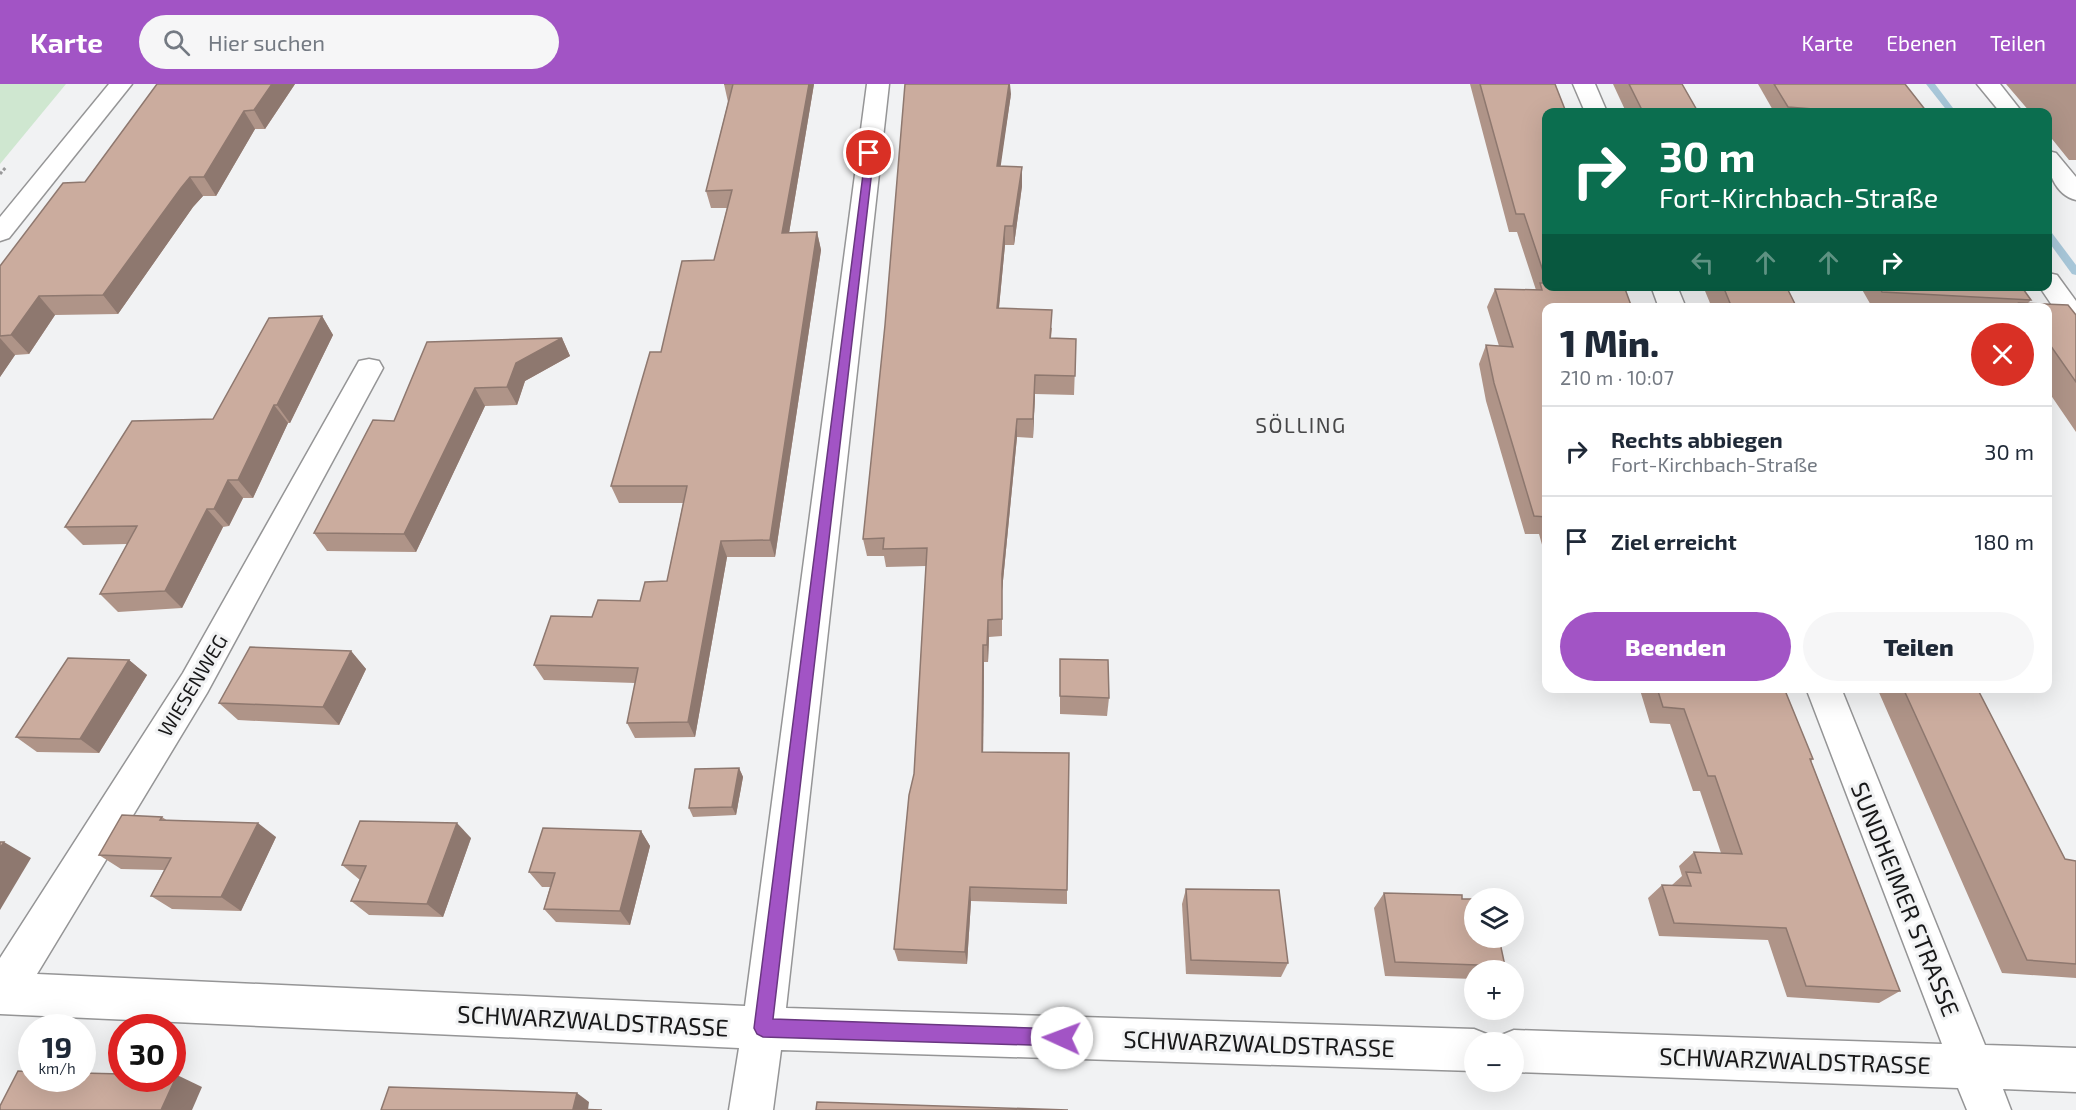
<!DOCTYPE html>
<html lang="de">
<head>
<meta charset="utf-8">
<style>
	:root { --surface:#fff; --page:#f6f6f7; --text:#1f2937; --muted:#747a83; --line:#e0e1e3; --accent:#a254c5 }
	body { margin:0; font-family:"Exo 2",sans-serif; background:var(--page); color:var(--text); height:100vh; display:flex; flex-direction:column; font-size:22px; white-space:nowrap }
	* { box-sizing:border-box; margin:0 }
	p { font-size:20px; color:var(--muted) }
	.icon { flex:none; width:33px; height:33px; fill:none; stroke:currentColor; stroke-width:2; stroke-linecap:round; stroke-linejoin:round }
	.map { position:relative; flex:1; overflow:hidden }
	.drawer { position:absolute; left:1542px; top:219px; width:510px; height:390px; display:flex; flex-direction:column; background:var(--surface); border-radius:12px; box-shadow:0 6px 24px #0002 }
	.drawer>* { flex:none }
	.banner { position:absolute; left:1542px; top:24px; width:510px; height:183px; border-radius:12px; box-shadow:0 6px 24px #0002; background:#0b6e4f; color:#fff; overflow:hidden }
	.controls { position:absolute; left:1464px; top:804px; display:grid; gap:12px }
	.controls a { display:grid; place-items:center; width:60px; height:60px; border-radius:50%; background:var(--surface); box-shadow:0 6px 24px #0002; font-size:30px }
	.speed { position:absolute; left:18px; top:930px; display:flex; gap:12px; font-size:30px; font-weight:700; text-align:center }
	.speed>* { display:grid; place-content:center; width:78px; height:78px; border-radius:50%; background:var(--surface); box-shadow:0 6px 24px #0002; line-height:1 }
	.speed small { font-size:15px; font-weight:400 }
	.speed .limit { border:9px solid #d22; background:#fff; color:#111 }
	.pin { position:absolute; display:grid; place-items:center; width:51px; height:51px; color:#fff; margin:-26px; border:3px solid #fff; border-radius:50%; box-shadow:0 2px 6px #0007 }
	.me { position:absolute; width:66px; margin:-33px; rotate:272deg; stroke-linejoin:round; filter:drop-shadow(0 0 4px #0008) }
	.turn { display:flex; align-items:center; gap:21px; height:126px; padding:0 18px; font-size:27px }
	.turn .icon { width:78px; height:78px; stroke-width:2.5 }
	.turn b { display:block; font-size:42px; line-height:51px }
	.lanes { display:flex; align-items:center; height:57px; padding:0 18px; background:#0003; justify-content:center; gap:30px; direction:ltr }
	.lanes .off { opacity:.35 }
	.round { display:grid; place-items:center; flex:none; width:63px; height:63px; border-radius:32px; background:var(--page) }
	.head { display:flex; align-items:center; justify-content:space-between; height:102px; padding:0 18px }
	h1 { font-size:36px; font-weight:800; line-height:45px }
	.cta { display:flex; gap:12px; margin-top:auto; padding:12px 18px }
	.cta a { flex:1; height:69px; border-radius:36px; background:var(--accent); color:#fff; font-size:24px; font-weight:800; line-height:69px; text-align:center }
	.cta a+a { background:var(--page); color:var(--text) }
	ul { padding:0; list-style:none }
	li { display:flex; align-items:center; gap:18px; height:90px; padding:0 18px; border-top:2px solid var(--line) }
	li div { flex:1 }
	li b { display:block; font-size:22px }
	li em { font-style:normal }
	header { display:flex; align-items:center; gap:36px; box-sizing:border-box; height:84px; padding:0 30px; background:var(--accent); color:#fff }
	header strong { font-size:28px }
	nav { display:flex; gap:33px; margin-inline-start:auto; font-size:21px }
	.search { width:420px; height:54px; background:var(--page); display:flex; align-items:center; gap:15px; box-sizing:border-box; padding:0 21px; border-radius:33px; color:var(--muted); font-size:22px }
	.map>svg:first-child { display:block }
	.green { fill:#cfe7d0 }
	.lines { fill:none; stroke-linecap:round; stroke-linejoin:round }
	.stream { fill:#a8c7d9; fill-rule:evenodd }
	.street-casing { stroke:#959596; stroke-width:3 }
	.path { stroke:#99999a; stroke-width:3; stroke-dasharray:3 2; stroke-linecap:butt }
	.street { fill:#fff; fill-rule:evenodd }
	.wall { fill:#af9488 }
	.shaded-wall { fill:#8e786f }
	.building { fill:#cbac9e; stroke:#8e786f; stroke-width:1.5 }
	.route { fill:#a254c5; stroke:#693780; stroke-width:1.5 }
	.labels { text-anchor:middle; dominant-baseline:central; stroke-width:6; stroke-linejoin:round; paint-order:stroke }
	.street-label { font-size:20px; fill:#181819; stroke:#f1f2f3 }
	.neighbourhood-label { font-size:21px; letter-spacing:1.5px; fill:#474748; stroke:#f1f2f3 }
	.near-street-label { font-size:24px; fill:#181819; stroke:#f1f2f3 }
</style>
</head>
<body>
<header>
<strong>Karte</strong>
<div class="search"><svg class="icon" aria-label="search" viewBox="0 0 24 24"><circle cx="10" cy="10" r="6"/><path d="M15 15l6 6"/></svg>Hier suchen</div>
<nav><a>Karte</a><a>Ebenen</a><a>Teilen</a></nav>
</header>
<div class="map">
<svg width="2076" height="1026" viewBox="0 0 2076 1026">
	<rect width="100%" height="100%" fill="#f1f2f3"/>
	<polygon class="green" points="0,0 66,0 0,80"/>
	<g class="lines">
		<g class="stream">
			<polygon points="1926,0 1935,0 1956,28 1948,28"/>
			<polygon points="2048,148 2052,149 2076,181 2076,191 2072,190 2048,157"/>
		</g>
		<g class="street-casing">
			<g id="street">
				<polygon points="109,0 132,0 9,154 0,157 0,133"/>
				<polygon points="867,0 889,0 786,924 1474,945 1489,951 1492,958 1474,958 1474,987 781,966 773,1026 729,1026 739,964 0,930 0,874 183,589 359,277 369,275 379,277 383,284 207,609 37,890 745,922"/>
				<polygon points="1573,0 1595,0 1607,28 1585,28"/>
				<polygon points="1977,0 2000,0 2022,28 2000,28"/>
				<path d="M2048,67L2056,69L2076,93V116C2055,111 2046,86 2048,67Z"/>
				<polygon points="2048,189 2057,191 2076,217 2076,245 2066,242 2039,202 2048,202"/>
				<polygon points="1651,202 1677,202 1686,224 1659,224"/>
				<polygon points="1806,604 1841,604 1985,961 2076,964 2076,1008 2003,1005 2011,1026 1967,1026 1958,1004 1514,988 1514,958 1496,958 1499,952 1514,946 1942,960"/>
			</g>
		</g>
		<polyline class="path" points="0,90 6,83"/>
		<use href="#street" class="street"/>
	</g>
	<g class="wall">
		<polygon points="157,0 295,0 265,45 255,45 216,112 203,112 193,123 118,230 55,231 29,270 15,271 0,293 0,182 85,98"/>
		<polygon points="724,0 814,0 789,149 817,148 821,166 775,473 727,473 695,653 635,654 627,639 635,599 544,596 534,581 592,533 640,517 667,497 683,419 619,419 611,402 661,268 714,176 727,124 711,124 706,107 728,18"/>
		<polygon points="1470,0 1555,0 1546,28 1546,475 1539,450 1525,450 1486,317 1479,280 1486,261 1499,262 1487,223 1495,205 1536,206 1517,148 1509,148"/>
		<polygon points="1613,0 1682,0 1698,28 1626,28"/>
		<polygon points="1758,0 1905,0 1927,28 1774,28"/>
		<polygon points="2006,0 2076,0 2076,76 2069,76 2048,50 2048,28 2030,28"/>
		<polygon points="1011,10 1000,82 1022,83 1022,102 1014,161 1005,161 999,224 1052,244 1051,254 1076,255 1074,311 1035,310 1033,354 1017,353 1002,507 1002,552 989,553 988,578 984,578 983,668 1067,806 1067,820 971,817 967,880 898,877 894,865 914,690 926,482 886,483 884,472 867,472 863,455"/>
		<polygon points="1703,202 1786,202 1797,224 1712,224"/>
		<polygon points="1860,202 2021,202 2031,216 2028,219 2068,221 2076,231 2076,348 2048,307 2048,224 1872,223"/>
		<polygon points="322,232 333,251 290,339 288,339 253,414 243,414 229,442 223,443 182,524 118,528 100,510 127,460 83,461 65,443 213,335"/>
		<polygon points="562,254 570,272 525,297 517,321 485,322 416,468 327,467 314,449 394,337"/>
		<polygon points="351,567 366,585 339,641 238,636 219,619"/>
		<polygon points="1060,575 1109,614 1107,632 1060,630"/>
		<polygon points="129,576 147,591 99,669 37,668 16,653"/>
		<polygon points="1603,604 1784,604 1813,675 1811,677 1900,907 1879,919 1787,913 1768,856 1659,852 1648,814 1662,801 1672,801 1682,792 1679,782 1694,768 1721,769 1700,707 1693,707 1670,640 1650,639 1640,606"/>
		<polygon points="1877,604 1977,604 2065,775 2076,777 2076,894 2002,889"/>
		<polygon points="739,684 743,693 736,731 693,733 689,724"/>
		<polygon points="162,733 168,737 276,753 241,827 172,825 151,812 164,786 121,785 99,771"/>
		<polygon points="641,747 650,762 630,841 556,838 544,825 550,803 542,803 529,788"/>
		<polygon points="471,754 443,833 369,831 351,817 360,796 342,781"/>
		<polygon points="1186,805 1288,879 1281,893 1186,890 1182,820"/>
		<polygon points="1384,809 1462,815 1505,882 1501,886 1474,886 1474,895 1385,892 1374,824"/>
	</g>
	<g class="shaded-wall">
		<polygon points="272,0 295,0 265,45 254,26"/>
		<polygon points="809,0 814,0 786,167 782,149"/>
		<polygon points="1009,0 1010,0 1011,10 998,101 997,82"/>
		<polygon points="244,27 255,45 216,112 204,93"/>
		<polygon points="1022,83 1022,102 1014,161 1013,142"/>
		<polygon points="190,93 203,112 193,123 118,230 103,211 181,104"/>
		<polygon points="1005,142 1005,161 997,243 997,224"/>
		<polygon points="817,148 821,166 775,473 770,456"/>
		<polygon points="39,212 55,231 29,270 11,251"/>
		<polygon points="322,232 333,251 290,339 277,321"/>
		<polygon points="0,254 15,271 0,293"/>
		<polygon points="562,254 570,272 525,297 517,321 507,303 516,279"/>
		<polygon points="1035,291 1035,310 1033,354 1033,335"/>
		<polygon points="475,304 485,322 416,468 404,450"/>
		<polygon points="274,321 288,339 253,414 238,396"/>
		<polygon points="1017,335 1017,353 1002,507 1002,552 1002,490"/>
		<polygon points="228,396 243,414 229,442 214,425"/>
		<polygon points="207,425 223,443 182,524 165,507"/>
		<polygon points="721,457 727,473 695,653 688,638"/>
		<polygon points="988,536 989,553 988,578 987,561"/>
		<polygon points="983,561 984,578 983,683 982,668"/>
		<polygon points="351,567 366,585 339,641 323,623"/>
		<polygon points="129,576 147,591 99,669 80,655"/>
		<polygon points="739,684 743,693 736,731 732,723"/>
		<polygon points="258,739 276,753 241,827 221,813"/>
		<polygon points="457,739 471,754 443,833 427,820"/>
		<polygon points="641,747 650,762 630,841 620,827"/>
		<polygon points="4,758 31,774 0,826 0,764"/>
		<polygon points="970,803 971,817 967,880 965,868"/>
		<polygon points="177,991 202,1003 192,1026 161,1026"/>
		<polygon points="577,1009 589,1018 588,1026 573,1025"/>
	</g>
	<g class="building">
		<polygon points="157,0 272,0 254,26 244,27 204,93 190,93 181,104 103,211 39,212 11,251 0,252 0,182 63,99 85,98"/>
		<polygon points="724,0 809,0 782,149 817,148 770,456 721,457 688,638 627,639 638,584 534,581 551,532 592,533 598,516 640,517 645,498 667,497 687,402 611,402 650,268 661,268 682,177 714,176 732,106 706,107 733,0"/>
		<polygon points="905,0 1009,0 997,82 1022,83 1013,142 1005,142 997,224 1052,226 1050,254 1076,255 1075,292 1035,291 1033,335 1017,335 1002,490 1002,535 988,536 987,561 983,561 982,668 1069,669 1067,806 970,803 965,868 894,865 909,711 914,690 927,464 883,465 884,454 863,455 885,241"/>
		<polygon points="1480,0 1555,0 1566,28 1546,28 1546,196 1524,130 1516,130"/>
		<polygon points="1629,0 1682,0 1698,28 1643,28"/>
		<polygon points="1774,0 1905,0 1927,28 1839,28 1838,27 1788,23"/>
		<polygon points="1540,199 1546,199 1546,202 1624,202 1632,224 1546,224 1546,433 1534,432 1494,299 1486,261 1513,263 1495,205 1542,206"/>
		<polygon points="1723,202 1786,202 1797,224 1732,224"/>
		<polygon points="1879,202 2021,202 2031,216 1882,208"/>
		<polygon points="2019,219 2068,221 2076,231 2076,298 2048,258 2048,224 2023,224"/>
		<polygon points="322,232 277,321 274,321 238,396 228,396 214,425 207,425 165,507 100,510 137,442 65,443 132,337 213,335 269,234"/>
		<polygon points="562,254 516,279 507,303 475,304 404,450 314,449 373,336 394,337 427,258"/>
		<polygon points="250,563 351,567 323,623 219,619"/>
		<polygon points="68,574 129,576 80,655 16,653"/>
		<polygon points="1060,575 1108,576 1109,614 1060,612"/>
		<polygon points="1657,604 1784,604 1813,675 1810,675 1900,907 1806,902 1786,844 1674,839 1662,801 1691,802 1686,788 1701,789 1694,768 1742,770 1715,692 1708,692 1684,625 1663,623"/>
		<polygon points="1903,604 1977,604 2065,775 2076,777 2076,880 2027,876"/>
		<polygon points="739,684 732,723 689,724 695,685"/>
		<polygon points="122,731 162,733 160,736 258,739 221,813 151,812 171,774 99,771"/>
		<polygon points="360,737 457,739 427,820 351,817 366,782 342,781"/>
		<polygon points="543,744 641,747 620,827 544,825 555,789 529,788"/>
		<polygon points="0,758 4,758 0,764"/>
		<polygon points="1186,805 1279,806 1288,879 1191,876"/>
		<polygon points="1384,809 1462,811 1462,815 1474,815 1474,854 1499,854 1505,882 1395,878"/>
		<polygon points="18,987 32,988 32,994 82,994 82,989 122,990 122,994 172,994 172,991 177,991 161,1026 0,1026 0,1022"/>
		<polygon points="389,1003 577,1009 573,1025 602,1026 381,1026"/>
		<polygon points="817,1018 1068,1026 816,1026"/>
	</g>
	<polygon class="route" points="866,67 874,69 773,935 1062,945 1068,947 1071,954 1068,960 1062,962 763,953 757,950 754,944"/>
	<g class="labels">
		<g class="street-label">
			<text transform="translate(192 601) rotate(-59)">WIESENWEG</text>
		</g>
		<g class="neighbourhood-label">
			<text x="1301" y="340">SÖLLING</text>
		</g>
		<g class="near-street-label">
			<text transform="translate(1906 815) rotate(68)">SUNDHEIMER STRASSE</text>
			<text transform="translate(593 936) rotate(3)">SCHWARZWALDSTRASSE</text>
			<text transform="translate(1259 959) rotate(2)">SCHWARZWALDSTRASSE</text>
			<text transform="translate(1795 976) rotate(2)">SCHWARZWALDSTRASSE</text>
		</g>
	</g>
</svg>
<div class="controls">
<a><svg class="icon" aria-label="layers" viewBox="0 0 24 24"><path d="M12 4l9 5-9 5-9-5zM3 14l9 5 9-5"/></svg></a>
<a>+</a>
<a>−</a>
</div>
<div class="speed"><div>19<small>km/h</small></div><div class="limit">30</div></div>
<div class="pin" style="left:869px;top:69px;background:#d93025"><svg class="icon" aria-label="arrive" viewBox="0 0 24 24"><path d="M6 21V4h12l-3 4 3 4H6"/></svg></div>
<svg class="me" style="left:1062px;top:954px" viewBox="-20 -20 40 40"><circle r="19" fill="#fff"/><path d="M0-13L10 11 0 6-10 11z" fill="#a254c5"/></svg>
<div class="banner">
<div class="turn"><svg class="icon" aria-label="right" viewBox="0 0 24 24"><path d="M7 20v-9h11M14 6l5 5-5 5"/></svg><div><b>30 m</b>Fort-Kirchbach-Straße</div></div>
<div class="lanes"><svg class="icon off" aria-label="left" viewBox="0 0 24 24"><path d="M17 20v-9H6M10 6l-5 5 5 5"/></svg><svg class="icon off" aria-label="ahead" viewBox="0 0 24 24"><path d="M12 20V5M6 11l6-6 6 6"/></svg><svg class="icon off" aria-label="ahead" viewBox="0 0 24 24"><path d="M12 20V5M6 11l6-6 6 6"/></svg><svg class="icon" aria-label="right" viewBox="0 0 24 24"><path d="M7 20v-9h11M14 6l5 5-5 5"/></svg></div>
</div>
<section class="drawer">
<div class="head"><div><h1>1 Min.</h1><p>210 m · 10:07</p></div><a class="round" style="background:#d93025;color:#fff"><svg class="icon" aria-label="close" viewBox="0 0 24 24"><path d="M6 6l12 12M18 6L6 18"/></svg></a></div>
<ul>
<li><svg class="icon" aria-label="right" viewBox="0 0 24 24"><path d="M7 20v-9h11M14 6l5 5-5 5"/></svg><div><b>Rechts abbiegen</b><p>Fort-Kirchbach-Straße</p></div><em>30 m</em></li>
<li><svg class="icon" aria-label="arrive" viewBox="0 0 24 24"><path d="M6 21V4h12l-3 4 3 4H6"/></svg><div><b>Ziel erreicht</b></div><em>180 m</em></li>
</ul>
<div class="cta"><a>Beenden</a><a>Teilen</a></div>
</section>
</div>
</body>
</html>
